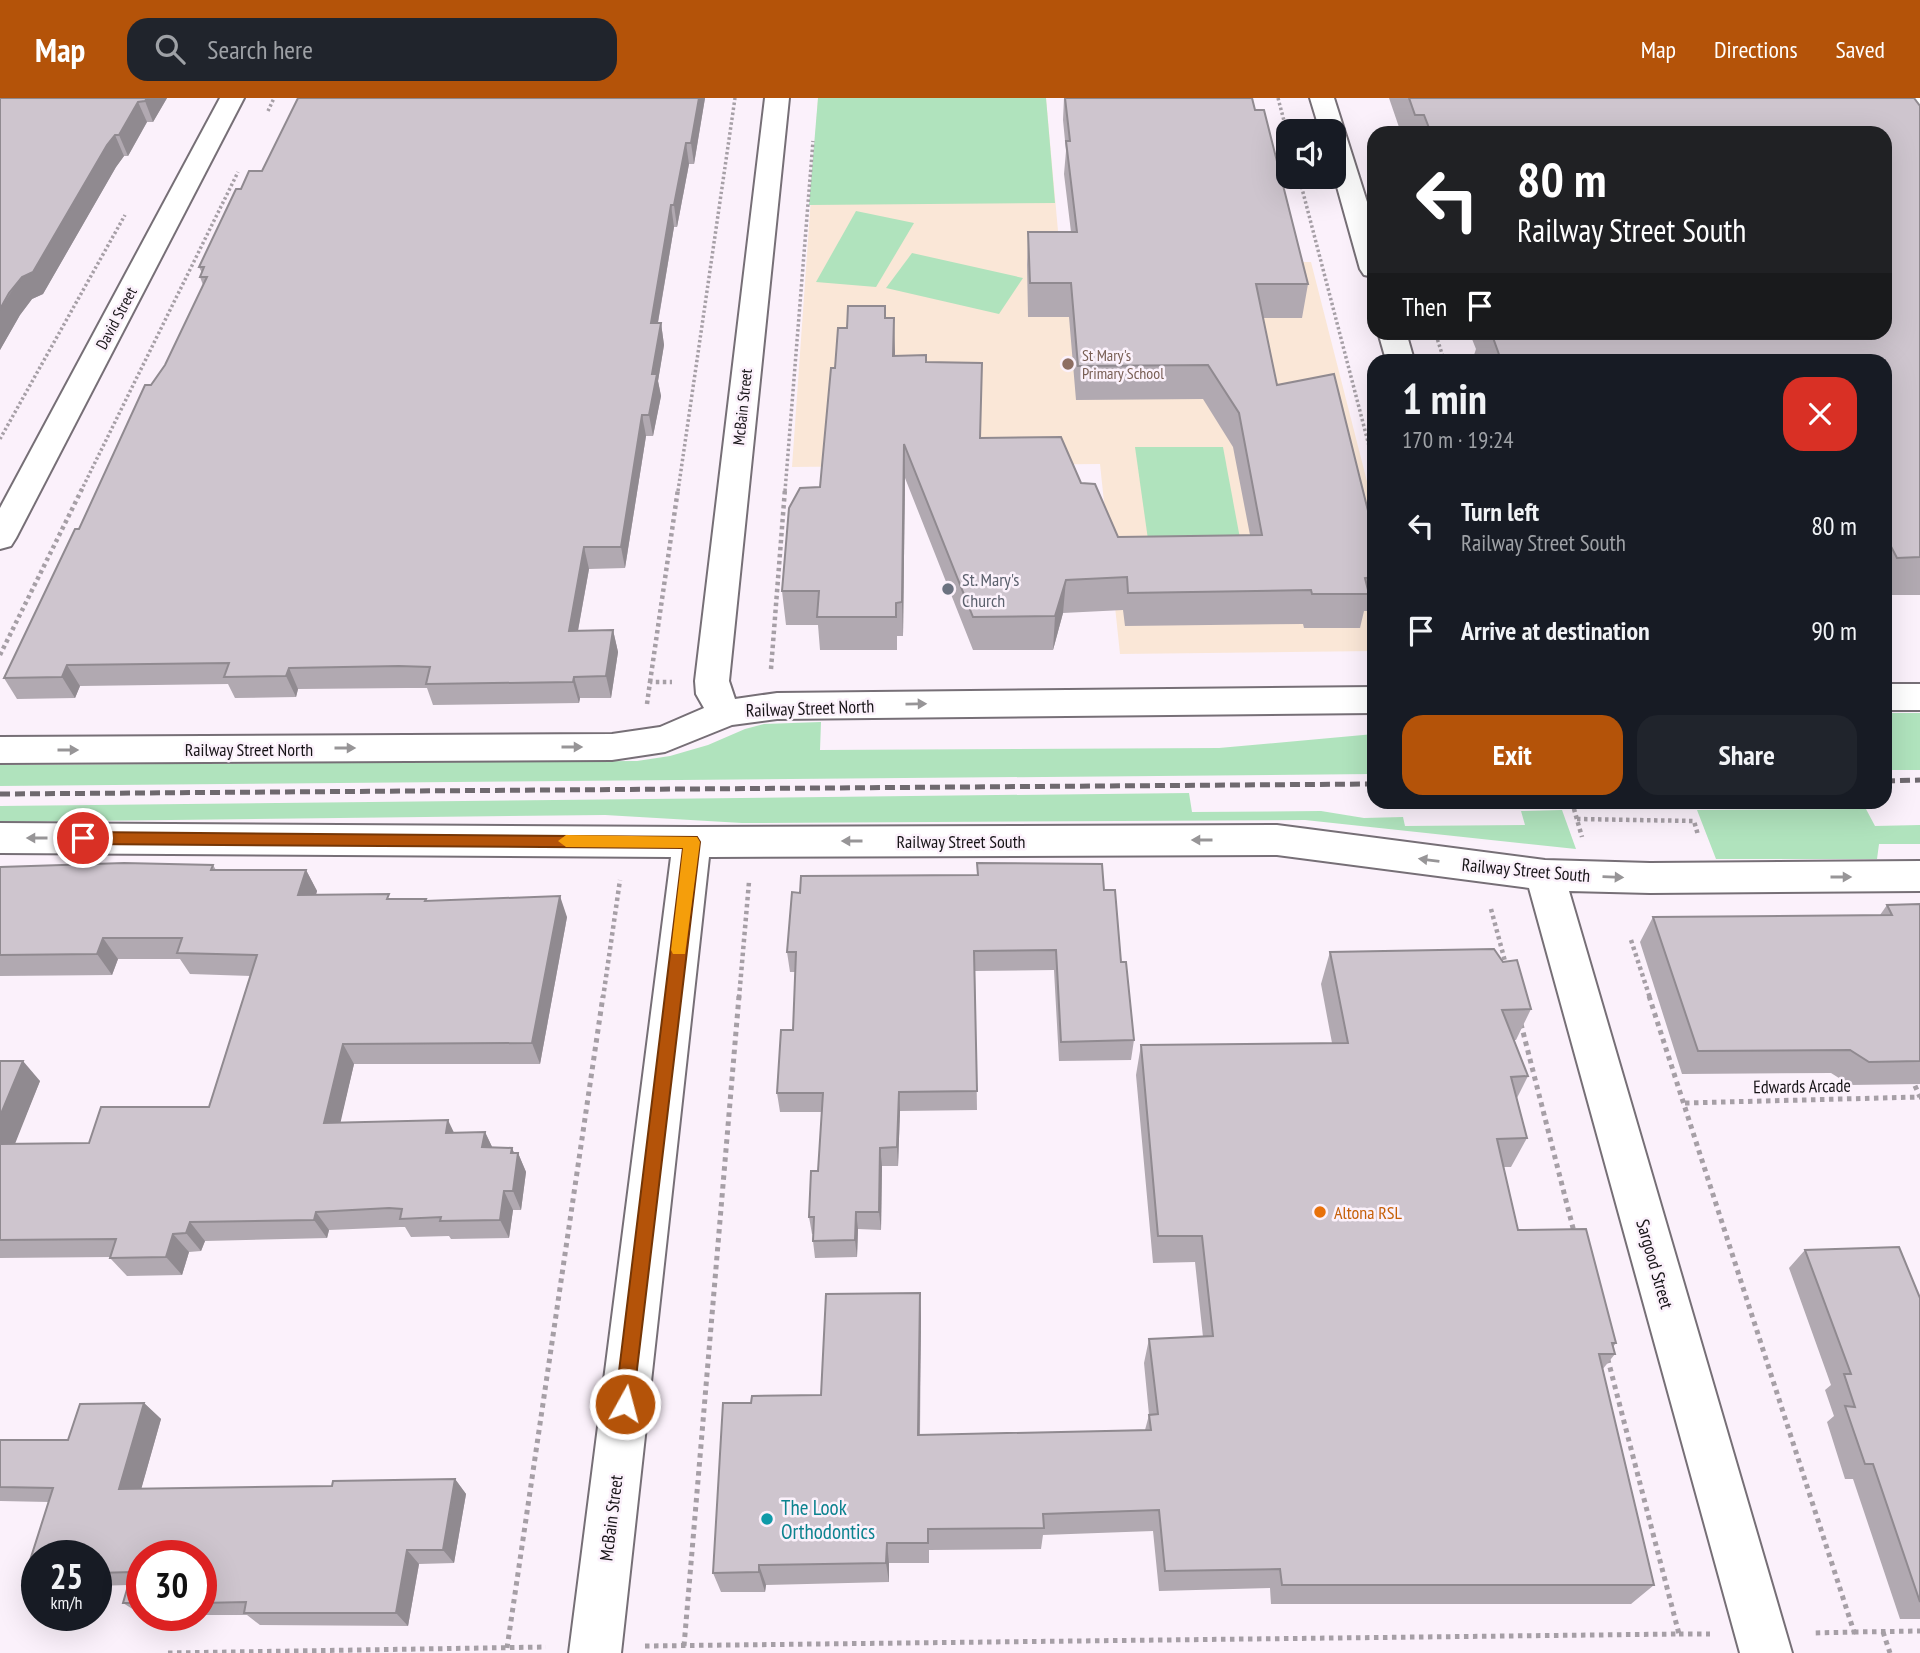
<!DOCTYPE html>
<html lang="en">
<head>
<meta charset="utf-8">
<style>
	:root { --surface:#171b24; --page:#20242c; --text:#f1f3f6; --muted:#9ea1a6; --accent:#b45309 }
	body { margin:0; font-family:"PT Sans Narrow",sans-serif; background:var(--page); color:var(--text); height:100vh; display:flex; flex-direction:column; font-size:26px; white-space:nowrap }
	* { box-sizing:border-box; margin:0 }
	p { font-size:23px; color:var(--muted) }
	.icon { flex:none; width:38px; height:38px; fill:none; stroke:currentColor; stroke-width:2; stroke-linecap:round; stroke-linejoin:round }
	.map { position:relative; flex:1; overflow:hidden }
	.panel { position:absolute; left:1367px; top:256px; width:525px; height:455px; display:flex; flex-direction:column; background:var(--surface); border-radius:21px; box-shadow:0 7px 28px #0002 }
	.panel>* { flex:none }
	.top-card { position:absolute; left:1367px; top:28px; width:525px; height:214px; border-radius:21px; box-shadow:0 7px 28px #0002; background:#202124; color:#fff; overflow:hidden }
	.buttons { position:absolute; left:1276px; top:21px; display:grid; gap:14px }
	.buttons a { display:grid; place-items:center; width:70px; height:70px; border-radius:14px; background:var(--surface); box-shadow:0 7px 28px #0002; font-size:35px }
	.speed { position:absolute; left:21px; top:1442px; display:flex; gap:14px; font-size:35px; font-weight:700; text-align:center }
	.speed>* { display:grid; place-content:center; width:91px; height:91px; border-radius:50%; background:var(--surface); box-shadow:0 7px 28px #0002; line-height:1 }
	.speed small { font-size:18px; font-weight:400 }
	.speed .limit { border:10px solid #d22; background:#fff; color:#111 }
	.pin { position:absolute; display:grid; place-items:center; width:60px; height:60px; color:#fff; margin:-30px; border:4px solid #fff; border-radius:50%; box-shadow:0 2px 7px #0007 }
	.me { position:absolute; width:77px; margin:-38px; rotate:7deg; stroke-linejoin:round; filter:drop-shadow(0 0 5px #0008) }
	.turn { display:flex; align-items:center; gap:24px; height:147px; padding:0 35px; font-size:32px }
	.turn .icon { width:91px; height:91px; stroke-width:2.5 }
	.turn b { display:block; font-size:49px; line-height:60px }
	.then { display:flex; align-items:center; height:66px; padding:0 35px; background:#0003; gap:14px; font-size:26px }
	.round { display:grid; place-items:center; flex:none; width:74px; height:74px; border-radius:21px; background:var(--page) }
	.head { display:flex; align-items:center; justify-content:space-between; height:119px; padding:0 35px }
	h1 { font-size:42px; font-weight:600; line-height:52px }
	.primary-button { display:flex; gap:14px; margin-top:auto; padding:14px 35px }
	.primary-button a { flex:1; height:80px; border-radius:21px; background:var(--accent); color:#fff; font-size:28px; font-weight:600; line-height:80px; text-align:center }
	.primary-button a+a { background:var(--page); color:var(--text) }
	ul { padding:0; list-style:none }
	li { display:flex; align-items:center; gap:21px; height:105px; padding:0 35px }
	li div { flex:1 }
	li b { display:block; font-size:26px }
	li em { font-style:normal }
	header { display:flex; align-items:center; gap:42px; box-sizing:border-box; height:98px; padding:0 35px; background:var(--accent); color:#fff }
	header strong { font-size:33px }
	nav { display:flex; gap:38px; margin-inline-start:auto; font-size:24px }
	.search { width:490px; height:63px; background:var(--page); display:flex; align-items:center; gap:18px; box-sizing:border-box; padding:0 24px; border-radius:21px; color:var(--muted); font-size:26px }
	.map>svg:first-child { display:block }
	.education { fill:#fae7d7 }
	.green { fill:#b0e3bd }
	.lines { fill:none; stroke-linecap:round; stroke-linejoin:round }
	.street-casing { stroke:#766f76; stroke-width:4 }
	.secondary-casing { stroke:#766f76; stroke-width:4 }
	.path-far2 { stroke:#a69fa6; stroke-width:3.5; stroke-dasharray:2.5 2.5; stroke-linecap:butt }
	.path-far1 { stroke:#a69fa6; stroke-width:4.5; stroke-dasharray:3.5 3.5; stroke-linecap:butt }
	.path { stroke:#a69fa6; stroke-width:5; stroke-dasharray:4.5 4.5; stroke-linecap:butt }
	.street { fill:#fff; fill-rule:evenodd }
	.secondary { fill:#fff; fill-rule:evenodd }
	.rail { stroke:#6f696f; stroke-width:5; stroke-dasharray:10 5; stroke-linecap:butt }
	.wall { fill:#b1a9b1 }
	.shaded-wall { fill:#908a90 }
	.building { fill:#cec5ce; stroke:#908a90; stroke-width:2 }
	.oneway { fill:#979597 }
	.route { fill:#b45309; stroke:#753606; stroke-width:2 }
	.slow { fill:#f59e0b }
	.education-dot { fill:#8d6e63; stroke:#fbf1fb; stroke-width:2.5 }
	.worship-dot { fill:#6b7280; stroke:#fbf1fb; stroke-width:2.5 }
	.food-dot { fill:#e8710a; stroke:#fbf1fb; stroke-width:2.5 }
	.culture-dot { fill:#0f9aa8; stroke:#fbf1fb; stroke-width:2.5 }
	.labels { text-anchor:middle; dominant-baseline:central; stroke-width:5; stroke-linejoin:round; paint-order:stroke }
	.far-street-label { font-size:16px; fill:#171417; stroke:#fbf1fb }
	.far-education-label { font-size:16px; fill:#785e54; stroke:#fbf1fb; text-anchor:start }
	.worship-label { font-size:18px; fill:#5b616d; stroke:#fbf1fb; text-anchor:start }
	.street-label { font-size:18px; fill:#171417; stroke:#fbf1fb }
	.food-label { font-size:18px; fill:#c56008; stroke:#fbf1fb; text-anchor:start }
	.near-culture-label { font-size:21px; fill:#0d838f; stroke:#fbf1fb; text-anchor:start }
</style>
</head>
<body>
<header>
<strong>Map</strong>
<div class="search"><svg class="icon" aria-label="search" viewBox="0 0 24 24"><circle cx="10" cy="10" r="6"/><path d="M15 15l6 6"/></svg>Search here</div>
<nav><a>Map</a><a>Directions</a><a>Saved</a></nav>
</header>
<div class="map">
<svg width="1920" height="1555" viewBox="0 0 1920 1555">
	<rect width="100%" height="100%" fill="#fbf1fb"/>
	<polygon class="education" points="818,0 1046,0 1061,166 1311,164 1374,411 1374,553 1120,556 1100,366 792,369"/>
	<g class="green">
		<polygon points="818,0 1046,0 1055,105 809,107"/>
		<polygon points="856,113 914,125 876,189 816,184"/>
		<polygon points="912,155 1023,180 999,216 886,190"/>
		<polygon points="1135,349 1223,349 1244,462 1151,463"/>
		<rect x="1885" y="615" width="35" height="57"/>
		<polygon points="821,624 820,652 1219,650 1374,636 1374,676 0,688 0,667 637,663 670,658 708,647 745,631 764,626"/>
		<polygon points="1189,695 1192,714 1321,713 1364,720 1403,719 1405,728 1525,727 1521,713 1562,712 1576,751 1305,722 742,725 605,717 0,724 0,708"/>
		<polygon points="1866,711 1875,728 1920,727 1920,746 1879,746 1877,761 1716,761 1697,712"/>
	</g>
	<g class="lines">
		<g class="street-casing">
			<g id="street">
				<polygon points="220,0 244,0 16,440 11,448 0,451 0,410"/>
				<polygon points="765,0 789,0 729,583 735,601 777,595 1374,589 1374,615 777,621 732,627 665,654 612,662 0,665 0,639 612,636 660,629 704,610 696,596 695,583"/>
				<polygon points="1310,0 1334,0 1374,126 1374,179 1364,177 1360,171 1334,78 1334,33 1320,33"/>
				<polygon points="1378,234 1406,234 1414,262 1386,262"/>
				<rect x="1885" y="586" width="35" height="26"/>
				<polygon points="0,725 692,729 1277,727 1545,762 1650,765 1920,763 1920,793 1650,795 1569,793 1792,1555 1740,1555 1529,790 1277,757 709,759 621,1555 569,1555 671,759 0,755"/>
			</g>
		</g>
		<g class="secondary-casing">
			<polygon id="secondary" points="1904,0 1920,0 1920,13 1911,11"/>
		</g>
		<g class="path-far2">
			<polyline points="1278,0 1288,38"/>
			<polyline points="268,13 274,0"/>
			<polyline points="1299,79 1374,367"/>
			<polyline points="1436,237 1444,262"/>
			<polyline points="0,341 125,117"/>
			<polyline points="81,393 238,74"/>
			<polyline points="678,393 735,0"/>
			<polyline points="785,393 813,43"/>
		</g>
		<g class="path-far1">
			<polyline points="0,557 82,391"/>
			<polyline points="771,571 785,391"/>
			<polyline points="650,584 678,391"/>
			<polyline points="647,606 650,584 672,584"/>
			<polyline points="1572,704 1582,739"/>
			<polyline points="1577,721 1694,723 1698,737"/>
			<polyline points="1491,811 1506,867"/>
			<polyline points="1631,842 1650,900"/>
			<polyline points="603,900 620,782"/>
			<polyline points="739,900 749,784"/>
		</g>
		<g class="path">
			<polyline points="1649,898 1854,1534 1813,1535"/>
			<polyline points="1521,926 1574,1134"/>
			<polyline points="1685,1005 1920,999 1912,981"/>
			<polyline points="1854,1534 1920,1533"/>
			<polyline points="1883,1534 1890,1555"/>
			<polyline points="1679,1536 1710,1536"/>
			<polyline points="645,1548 1679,1536 1607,1258"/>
			<polyline points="684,1548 739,898"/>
			<polyline points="507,1550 603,898"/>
			<polyline points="168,1555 546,1549"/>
		</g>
		<use href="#street" class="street"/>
		<use href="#secondary" class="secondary"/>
		<g class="rail">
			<polyline points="1885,683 1920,682"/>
			<polyline points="0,696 1374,686"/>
		</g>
	</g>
	<g class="wall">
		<polygon points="0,0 167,0 153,24 147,24 128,58 124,58 116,69 43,196 32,201 20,217 0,252"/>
		<polygon points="298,0 705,0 694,66 689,66 677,129 674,129 658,225 661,225 664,247 658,283 661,298 653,338 646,338 625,470 589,471 578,533 613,532 618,554 611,600 580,600 579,605 433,607 427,590 407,590 298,591 296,599 235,600 228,586 80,588 75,600 17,601 4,580 151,287 165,267 203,187 200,179 202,175 199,169 241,91 262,73"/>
		<polygon points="1064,0 1252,0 1308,186 1302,220 1263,220 1277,287 1374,437 1374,513 1364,513 1360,530 1304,530 1303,526 1125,528 1123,512 1063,515 1053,552 973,552 905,380 903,538 897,538 897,552 820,552 818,527 786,527 782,493 820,389 835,270 847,230 886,220 895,258 926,264 981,340 1081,385 1118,439 1250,437 1233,349 1203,301 1076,302 1069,219 1028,219 1027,167 1028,134 1071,134 1064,76 1066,53 1063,22"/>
		<polygon points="1389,0 1914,0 1920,8 1920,497 1885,497 1885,262 1476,262 1474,257 1476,251 1472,241 1474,234 1885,234 1885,35 1401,35"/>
		<polygon points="213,767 216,772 306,772 317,793 316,797 427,803 567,819 540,966 354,966 340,1024 454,1035 485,1034 492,1049 512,1050 514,1055 518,1055 526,1074 521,1112 513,1112 509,1140 451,1141 449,1138 411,1139 405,1129 400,1129 329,1132 327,1140 205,1143 201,1153 189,1154 182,1177 127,1178 110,1160 110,1159 0,1160 0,963 40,983 14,1046 89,1045 209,1009 251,878 190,876 180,861 118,861 112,877 0,878 0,769"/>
		<polygon points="1104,792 1121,864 1134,942 1131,962 1059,963 1054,872 975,873 977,1012 900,1013 898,1068 882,1068 881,1132 858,1131 857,1159 815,1160 813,1143 813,1136 812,1136 809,1119 818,1073 822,1014 780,1014 777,995 793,932 795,874 790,874 787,854 800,795"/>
		<polygon points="1920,806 1920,986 1850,987 1831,975 1682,976 1640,844 1653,819 1880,817 1887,807"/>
		<polygon points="1330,854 1531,911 1516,942 1513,942 1528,978 1517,1000 1527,1040 1511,1069 1503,1069 1518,1132 1616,1245 1613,1249 1615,1256 1602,1272 1654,1487 1631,1506 1271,1506 1270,1490 1159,1493 1153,1433 1043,1437 1041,1451 929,1452 929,1465 889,1465 889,1484 766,1487 765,1494 721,1494 713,1475 751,1305 821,1297 920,1195 921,1220 920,1337 1145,1332 1149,1317 1144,1265 1149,1241 1203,1239 1195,1164 1153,1165 1136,977 1141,947 1332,945 1321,886"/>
		<polygon points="1805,1152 1920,1200 1920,1521 1900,1521 1853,1381 1845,1381 1827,1324 1834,1318 1825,1292 1831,1287 1789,1170"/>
		<polygon points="144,1305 161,1321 141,1391 332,1388 455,1381 466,1396 454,1465 419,1466 408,1528 260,1527 247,1517 201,1517 201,1458 142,1458 142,1517 123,1505 128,1487 96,1488 96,1458 37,1458 37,1482 26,1475 49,1404 0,1403 0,1342 68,1342"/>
	</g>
	<g class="shaded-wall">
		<polygon points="147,0 167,0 153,24 145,3"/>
		<polygon points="699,0 705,0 694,66 691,45"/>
		<polygon points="138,4 147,24 128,58 119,37"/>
		<polygon points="115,37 124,58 116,69 43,196 32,201 20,217 0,252 0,211 107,47"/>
		<polygon points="686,45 689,66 677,129 674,107"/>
		<polygon points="671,107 674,129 654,247 651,225"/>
		<polygon points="894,220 895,254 894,291 893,258"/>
		<polygon points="661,225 664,247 658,283 661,298 653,338 649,317 652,276"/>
		<polygon points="642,317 646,338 625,470 621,449"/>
		<polygon points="904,346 905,380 903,538 902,504"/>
		<polygon points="584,449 589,471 574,554 569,533"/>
		<polygon points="1066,482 1063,515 1053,552 1055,518"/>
		<polygon points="613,532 618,554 611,600 606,578"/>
		<polygon points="67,567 80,588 75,600 62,579"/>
		<polygon points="289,570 298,591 296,599 286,578"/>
		<polygon points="574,579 580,600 579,605 573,584"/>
		<polygon points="306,772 317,793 309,819 298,797"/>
		<polygon points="560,798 567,819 540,966 532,945"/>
		<polygon points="103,840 118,861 112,877 97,856"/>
		<polygon points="343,946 354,966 336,1044 324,1025"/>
		<polygon points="23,963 40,983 7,1066 0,1059 0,1018"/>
		<polygon points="899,994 900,1013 898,1068 897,1049"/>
		<polygon points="448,1022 457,1041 446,1035"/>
		<polygon points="485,1034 494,1053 482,1049"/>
		<polygon points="512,1050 517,1062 518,1055 526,1074 521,1112 513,1093 511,1055"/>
		<polygon points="880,1050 882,1068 881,1132 879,1114"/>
		<polygon points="504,1093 513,1112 509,1140 500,1122"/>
		<polygon points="316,1114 329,1132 327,1140 314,1122"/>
		<polygon points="856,1114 858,1131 857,1159 855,1142"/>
		<polygon points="190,1124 205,1143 201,1153 186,1135"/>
		<polygon points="173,1136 189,1154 182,1177 166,1159"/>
		<polygon points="920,1195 921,1220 919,1360 918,1337"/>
		<polygon points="144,1305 161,1321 137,1406 119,1391"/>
		<polygon points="455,1381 466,1396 454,1465 443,1452"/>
		<polygon points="887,1445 889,1465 889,1484 886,1465"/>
		<polygon points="407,1452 419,1466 408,1528 396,1515"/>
		<polygon points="759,1467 766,1487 765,1494 759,1474"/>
	</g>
	<g class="building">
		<polygon points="0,0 147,0 145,3 138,4 119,37 115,37 107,47 33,174 22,179 9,195 0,211"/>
		<polygon points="298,0 699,0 691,45 686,45 674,107 671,107 651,225 661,225 652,276 657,276 649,317 642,317 621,449 584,449 569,533 613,532 606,578 574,579 573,584 426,586 430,569 399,568 289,570 286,578 224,579 229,565 67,567 62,579 4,580 75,431 79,431 145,287 151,287 165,267 207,179 200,179 204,169 199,169 236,91 241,91 249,73 262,73"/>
		<polygon points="1065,0 1252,0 1255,12 1264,12 1308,186 1256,186 1277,287 1334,276 1374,437 1374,479 1365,480 1369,496 1312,496 1311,492 1128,495 1127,479 1066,482 1055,518 973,519 904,346 902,504 896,505 896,519 817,519 819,493 782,493 789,410 800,390 820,389 831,270 835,270 838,230 847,230 848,208 885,208 885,220 894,220 893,258 926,257 926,264 982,265 980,340 1061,339 1081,385 1095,386 1118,439 1262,437 1239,315 1208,267 1078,268 1071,185 1030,185 1028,134 1077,134 1066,43 1070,43"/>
		<polygon points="1409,0 1914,0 1920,8 1920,459 1897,460 1885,437 1885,262 1501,262 1491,234 1885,234 1885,35 1431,35 1424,17 1415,17"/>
		<polygon points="124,765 213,767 211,772 306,772 298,797 389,796 387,801 426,801 425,803 560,798 532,945 343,946 324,1025 448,1022 446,1035 485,1034 482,1049 512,1050 511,1055 518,1055 513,1093 504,1093 500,1122 440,1123 441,1119 400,1121 402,1111 389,1110 316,1114 314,1122 190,1124 186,1135 173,1136 166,1159 110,1160 116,1141 0,1142 0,1046 89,1045 101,1009 209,1009 257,857 177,855 182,840 103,840 97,856 0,857 0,769"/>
		<polygon points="977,765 1102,766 1104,792 1115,792 1121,864 1126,864 1134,942 1061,944 1056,852 974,853 977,993 899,994 897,1049 880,1050 879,1114 856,1114 855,1142 813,1143 814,1119 809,1119 811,1073 818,1073 823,995 777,995 781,932 793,932 796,854 787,854 792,794 800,795 801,778 978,777"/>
		<polygon points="1920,806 1920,963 1869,964 1850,952 1698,953 1653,819 1892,817 1887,807"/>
		<polygon points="1494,851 1503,864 1517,862 1531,911 1502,912 1528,978 1511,979 1527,1040 1497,1041 1518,1132 1586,1131 1616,1245 1612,1245 1615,1256 1599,1256 1654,1487 1282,1487 1280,1471 1165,1473 1159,1412 1043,1416 1044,1430 928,1431 928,1445 887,1445 886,1465 759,1467 759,1474 713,1475 723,1305 751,1305 752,1298 821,1297 826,1196 920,1195 918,1337 1151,1332 1149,1317 1158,1316 1149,1241 1213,1238 1202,1138 1158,1138 1141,947 1348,945 1330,854"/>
		<polygon points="0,963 23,963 0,1018"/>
		<polygon points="1899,1149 1920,1200 1920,1504 1873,1366 1865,1366 1845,1308 1855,1309 1844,1276 1851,1276 1805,1152"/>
		<polygon points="144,1305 119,1391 332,1388 333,1383 455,1381 443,1452 407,1452 396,1515 244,1515 246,1504 201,1505 201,1458 142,1458 142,1505 123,1505 132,1474 96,1475 96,1458 37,1458 37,1475 26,1475 53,1390 0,1389 0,1342 68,1342 80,1306"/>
	</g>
	<defs><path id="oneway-solid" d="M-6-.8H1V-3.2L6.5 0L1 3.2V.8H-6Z" transform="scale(1.75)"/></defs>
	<g class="oneway">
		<use href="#oneway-solid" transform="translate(916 606) rotate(-1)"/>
		<use href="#oneway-solid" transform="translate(572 649)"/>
		<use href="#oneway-solid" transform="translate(345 650)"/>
		<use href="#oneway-solid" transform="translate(68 652)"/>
		<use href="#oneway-solid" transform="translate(37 740) rotate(-180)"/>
		<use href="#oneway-solid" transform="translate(1202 742) rotate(180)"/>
		<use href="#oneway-solid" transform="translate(852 743) rotate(180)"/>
		<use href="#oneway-solid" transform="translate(1429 762) rotate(-173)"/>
		<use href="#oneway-solid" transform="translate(1613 779) rotate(2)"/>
		<use href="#oneway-solid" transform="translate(1841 779)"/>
	</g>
	<polygon class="route" points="83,734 697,739 700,744 632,1313 625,1316 618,1313 615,1306 683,750 83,746 75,740"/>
	<polygon class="slow" points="566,737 697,739 700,744 685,856 673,856 671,852 683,750 566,749 558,743"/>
	<circle class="education-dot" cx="1068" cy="266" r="7"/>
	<circle class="worship-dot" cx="948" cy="491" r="7"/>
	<circle class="food-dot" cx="1320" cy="1114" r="7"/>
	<circle class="culture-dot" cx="767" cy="1421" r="7"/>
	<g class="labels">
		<g class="far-street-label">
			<text transform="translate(116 220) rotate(-62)">David Street</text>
			<text transform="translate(742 309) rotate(-84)">McBain Street</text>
		</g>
		<g class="far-education-label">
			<text x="1082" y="257">St Mary's<tspan x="1082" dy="18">Primary School</tspan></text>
		</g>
		<g class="worship-label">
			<text x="962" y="481">St. Mary's<tspan x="962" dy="21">Church</tspan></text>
		</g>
		<g class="street-label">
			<text transform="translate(810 610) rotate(-2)">Railway Street North</text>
			<text x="249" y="651">Railway Street North</text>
			<text x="961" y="743">Railway Street South</text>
			<text transform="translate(1526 772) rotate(5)">Railway Street South</text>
			<text transform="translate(1802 988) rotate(-1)">Edwards Arcade</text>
			<text transform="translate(1655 1166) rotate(74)">Sargood Street</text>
			<text transform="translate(611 1420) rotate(-83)">McBain Street</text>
		</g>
		<g class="food-label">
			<text x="1334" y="1114">Altona RSL</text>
		</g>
		<g class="near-culture-label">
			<text x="781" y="1409">The Look<tspan x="781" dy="24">Orthodontics</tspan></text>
		</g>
	</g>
</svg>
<div class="buttons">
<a><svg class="icon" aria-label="sound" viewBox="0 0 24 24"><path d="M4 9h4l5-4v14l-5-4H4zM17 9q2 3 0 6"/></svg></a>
</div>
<div class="speed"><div>25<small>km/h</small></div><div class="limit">30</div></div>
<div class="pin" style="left:83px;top:740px;background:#d93025"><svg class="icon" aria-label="arrive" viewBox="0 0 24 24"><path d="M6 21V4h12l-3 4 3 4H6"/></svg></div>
<svg class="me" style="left:625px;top:1306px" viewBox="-20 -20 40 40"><circle r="17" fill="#b45309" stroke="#fff" stroke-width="3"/><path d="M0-11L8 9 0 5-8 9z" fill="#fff"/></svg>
<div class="top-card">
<div class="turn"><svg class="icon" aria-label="left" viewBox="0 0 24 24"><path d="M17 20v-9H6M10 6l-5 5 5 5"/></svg><div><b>80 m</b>Railway Street South</div></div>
<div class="then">Then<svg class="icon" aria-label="arrive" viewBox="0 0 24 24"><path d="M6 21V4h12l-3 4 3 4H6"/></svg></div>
</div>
<section class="panel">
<div class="head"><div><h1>1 min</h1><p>170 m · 19:24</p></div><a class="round" style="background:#d93025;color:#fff"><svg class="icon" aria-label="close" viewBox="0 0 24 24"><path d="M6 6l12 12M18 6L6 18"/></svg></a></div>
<ul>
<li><svg class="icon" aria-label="left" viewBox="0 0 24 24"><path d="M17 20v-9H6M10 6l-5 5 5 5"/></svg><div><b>Turn left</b><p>Railway Street South</p></div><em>80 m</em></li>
<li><svg class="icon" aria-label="arrive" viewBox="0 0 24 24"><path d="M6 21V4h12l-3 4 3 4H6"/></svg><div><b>Arrive at destination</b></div><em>90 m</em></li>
</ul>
<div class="primary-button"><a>Exit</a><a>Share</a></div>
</section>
</div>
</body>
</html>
